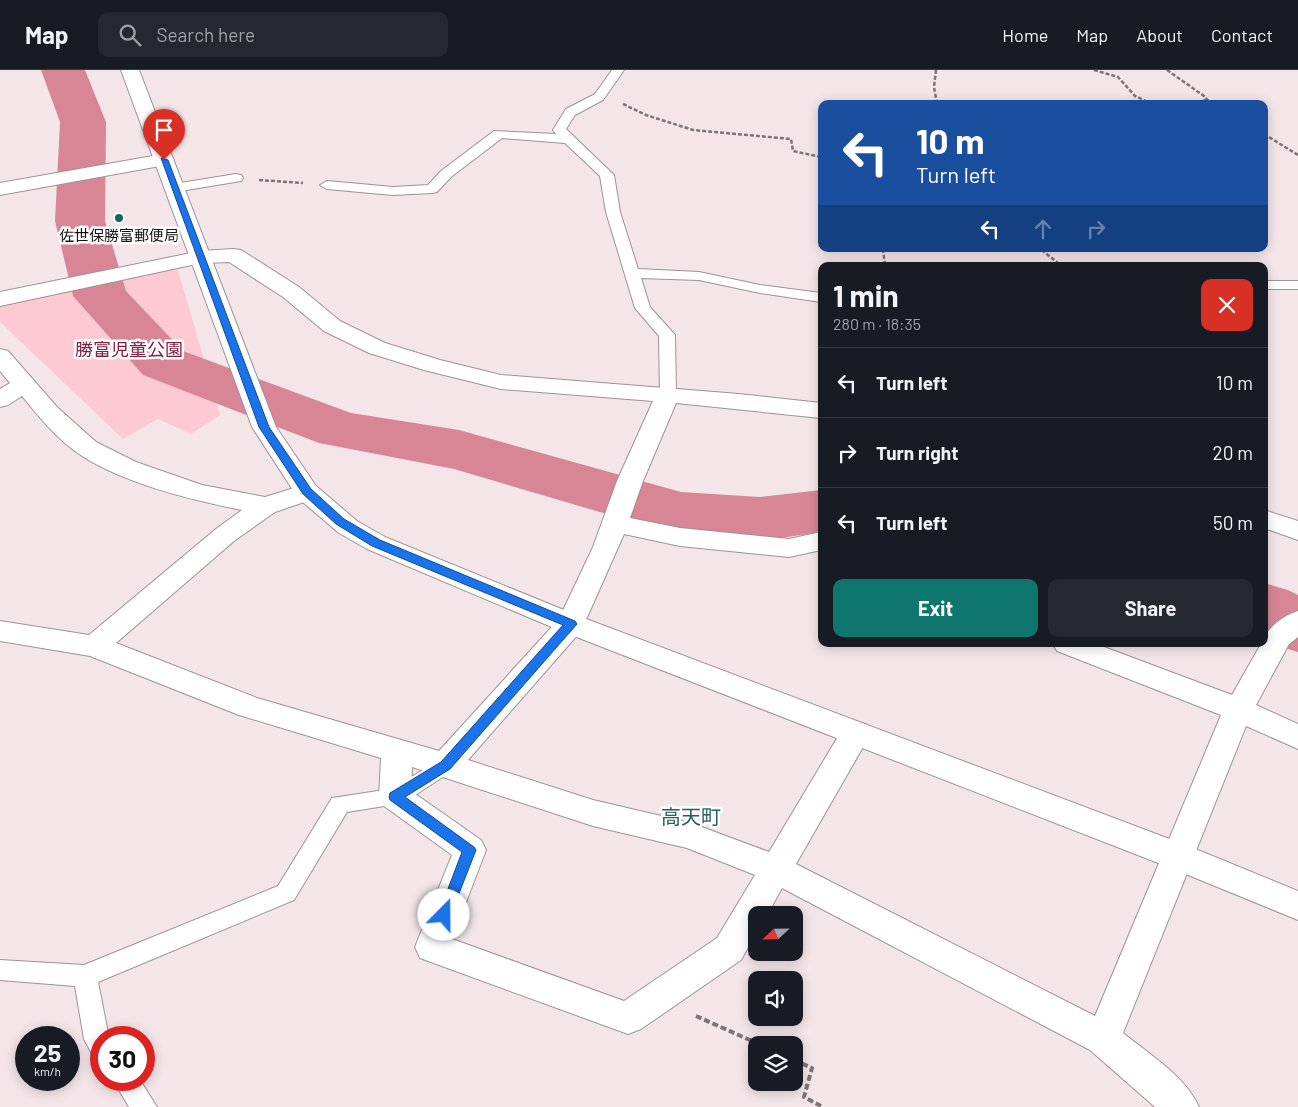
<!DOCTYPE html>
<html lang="en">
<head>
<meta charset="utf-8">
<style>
	:root { --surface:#171b24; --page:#242831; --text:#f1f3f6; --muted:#9ea1a6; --line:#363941; --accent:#0f766e }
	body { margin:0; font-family:Barlow,"Noto Sans JP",sans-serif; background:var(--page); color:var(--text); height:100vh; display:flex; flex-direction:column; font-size:19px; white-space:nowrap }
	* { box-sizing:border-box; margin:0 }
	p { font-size:16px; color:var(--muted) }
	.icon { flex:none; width:28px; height:28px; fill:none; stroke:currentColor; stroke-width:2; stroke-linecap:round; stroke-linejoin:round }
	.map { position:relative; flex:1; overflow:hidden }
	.drawer { position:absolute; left:818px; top:192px; width:450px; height:385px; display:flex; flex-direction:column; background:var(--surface); border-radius:10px; box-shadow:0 2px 12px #0003 }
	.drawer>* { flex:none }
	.banner { position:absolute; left:818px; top:30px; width:450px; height:152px; border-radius:10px; box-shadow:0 2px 12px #0003; background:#1a4fa0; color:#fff; overflow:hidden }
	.needle { width:32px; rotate:248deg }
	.buttons { position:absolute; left:748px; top:836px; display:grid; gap:10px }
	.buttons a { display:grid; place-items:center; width:55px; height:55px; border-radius:10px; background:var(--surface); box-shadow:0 2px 12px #0003; font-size:25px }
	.speed { position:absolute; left:15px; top:956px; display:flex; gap:10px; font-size:25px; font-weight:700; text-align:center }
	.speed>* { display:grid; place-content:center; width:65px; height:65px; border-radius:50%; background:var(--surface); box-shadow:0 2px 12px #0003; line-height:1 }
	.speed small { font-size:12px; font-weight:400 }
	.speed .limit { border:8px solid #d22; background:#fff; color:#111 }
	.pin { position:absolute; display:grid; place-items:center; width:42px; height:42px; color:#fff; margin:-51px -21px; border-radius:50% 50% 50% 0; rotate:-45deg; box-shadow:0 0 5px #0007 }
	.pin .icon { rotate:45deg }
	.me { position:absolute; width:55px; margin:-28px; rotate:22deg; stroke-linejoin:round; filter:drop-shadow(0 0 4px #0008) }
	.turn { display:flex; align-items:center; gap:18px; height:105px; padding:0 15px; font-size:22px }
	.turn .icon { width:65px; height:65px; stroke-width:2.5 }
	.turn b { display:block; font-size:35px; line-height:42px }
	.lanes { display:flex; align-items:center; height:48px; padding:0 15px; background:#0003; justify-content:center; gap:25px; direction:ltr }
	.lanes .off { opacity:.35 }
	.round { display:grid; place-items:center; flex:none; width:52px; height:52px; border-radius:10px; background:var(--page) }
	.overview { display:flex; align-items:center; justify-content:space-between; height:85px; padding:0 15px }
	h1 { font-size:30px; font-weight:700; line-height:38px }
	.action { display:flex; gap:10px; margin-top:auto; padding:10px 15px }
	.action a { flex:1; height:58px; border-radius:10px; background:var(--accent); color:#fff; font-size:20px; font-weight:700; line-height:58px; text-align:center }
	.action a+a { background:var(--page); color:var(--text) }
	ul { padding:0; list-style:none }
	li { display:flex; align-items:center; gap:15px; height:70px; padding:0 15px; border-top:1px solid var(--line) }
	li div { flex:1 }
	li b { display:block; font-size:19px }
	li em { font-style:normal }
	header { display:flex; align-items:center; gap:30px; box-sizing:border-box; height:70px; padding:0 25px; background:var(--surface); border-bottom:1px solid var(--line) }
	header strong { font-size:24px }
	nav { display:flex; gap:28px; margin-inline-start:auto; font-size:18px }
	.search { width:350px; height:45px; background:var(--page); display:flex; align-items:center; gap:12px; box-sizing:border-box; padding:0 18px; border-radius:10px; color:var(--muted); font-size:19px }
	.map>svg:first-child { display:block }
	.green { fill:#fdcad3 }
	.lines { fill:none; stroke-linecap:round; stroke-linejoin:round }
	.river { fill:#d88696; fill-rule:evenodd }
	.lane-casing { stroke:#9f9294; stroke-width:2 }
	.street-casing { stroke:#9f9294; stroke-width:2 }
	.secondary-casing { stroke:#9f9294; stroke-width:2 }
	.path-far1 { stroke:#7d7475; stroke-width:2.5; stroke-dasharray:4 2; stroke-linecap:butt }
	.path { stroke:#7d7475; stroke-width:4; stroke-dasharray:6 3; stroke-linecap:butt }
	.lane { fill:#fff; fill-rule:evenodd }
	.street { fill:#fff; fill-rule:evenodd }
	.secondary { fill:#fff; fill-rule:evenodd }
	.route { fill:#1a73e8; stroke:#114b97 }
	.poi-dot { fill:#1a665f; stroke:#fff; stroke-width:2 }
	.labels { text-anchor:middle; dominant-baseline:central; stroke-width:5; stroke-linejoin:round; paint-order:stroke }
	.far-poi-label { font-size:15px; fill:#181414; stroke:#fff }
	.park-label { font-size:18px; fill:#82213e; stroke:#fff }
	.quarter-label { font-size:20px; fill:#27605b; stroke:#fff }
</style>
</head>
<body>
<header>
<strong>Map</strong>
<div class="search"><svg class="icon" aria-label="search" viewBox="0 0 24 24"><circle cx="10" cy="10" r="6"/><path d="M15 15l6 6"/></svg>Search here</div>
<nav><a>Home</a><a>Map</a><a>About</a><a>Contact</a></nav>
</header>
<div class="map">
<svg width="1298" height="1037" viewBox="0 0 1298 1037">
	<rect width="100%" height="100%" fill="#f4e6e8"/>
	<polygon class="green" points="172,199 178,200 220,345 191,364 158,349 123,369 0,252 0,234"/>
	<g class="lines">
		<g class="river">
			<polygon points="41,0 85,0 106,52 105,151 126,221 183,281 351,343 459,360 681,422 760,427 821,420 821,462 760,471 681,466 454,399 319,373 143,305 73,226 55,151 60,52"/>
			<polygon points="1264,513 1288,520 1298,525 1298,582 1274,575 1264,569"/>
		</g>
		<g class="lane-casing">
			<g id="lane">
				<polygon points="612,0 624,0 603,30 575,45 566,59 614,105 620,142 638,199 699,202 760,215 821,223 821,232 760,223 699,210 641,208 650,237 675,265 676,325 674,329 662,329 660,325 659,266 635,238 606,142 600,106 565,73 502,68 451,107 437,122 432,123 393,125 327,119 320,115 327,111 393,117 428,115 441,101 494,61 556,64 553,60 566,39 595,24"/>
				<polygon points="236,104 241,105 243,108 241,111 174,122 167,118 174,114"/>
				<rect x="1264" y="211" width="34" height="8"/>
				<polygon points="445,687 452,689 455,695 452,701 403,733 347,742 294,830 98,912 109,968 101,968 101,987 92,984 84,969 75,916 0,910 0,890 84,895 278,816 332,728 391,719"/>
				<polygon points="113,1010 140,1010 157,1037 129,1037"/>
			</g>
		</g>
		<g class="street-casing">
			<g id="street">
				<polygon points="164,84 171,86 174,90 171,94 0,125 0,113"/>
				<path d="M233,179L241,180L299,217L340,251L385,273L440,290L501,305L739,324L821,333V348L676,333L643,411L630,448L680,458L789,469L821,462V480L789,487L680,476L624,464L581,561L468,690L593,730L691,753L769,782L845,655L856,651L867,655L871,663L796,794L1095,946L1221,645L1057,581L1053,574H1096L1232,625L1261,574H1264C1264,558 1285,545 1298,541V567L1289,574L1256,635L1298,654V679L1246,656L1123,963C1149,984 1185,1006 1199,1037H1155L1090,980L782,818L767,845H756V863L741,890L641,959L628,964L420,888L415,877L452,785L384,736L379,727L381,688L239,645L90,586L0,571V551L89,565L216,459L242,440C191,430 122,413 79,384C57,369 38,346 22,326L8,335L0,337V319L10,313L0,301V279L8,281L57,337L96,372L136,392L202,415L265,427L307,414L316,416L320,422L316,428L275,442L234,471L116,573L257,628L439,681L559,549L593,477L617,411L653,331L501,319L424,300L369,283L324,261L283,227L229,192L201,193L0,236V222L201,181ZM412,697L593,756L687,778L755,805L717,868L624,931L452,869L486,780L481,770L411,721Z"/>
				<polygon points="1264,440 1298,451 1298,470 1264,458"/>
			</g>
		</g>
		<g class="secondary-casing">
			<polygon id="secondary" points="121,0 139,0 276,357 316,416 357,451 385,467 581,547 1188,776 1298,821 1298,850 1166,796 561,561 367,479 339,463 298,428 252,357"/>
		</g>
		<g class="path-far1">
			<polyline points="936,0 934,17 937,34"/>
			<polyline points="1094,0 1118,7 1135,26 1152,34"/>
			<polyline points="1167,0 1204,26 1211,34"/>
			<polyline points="623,34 646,45 693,60 791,69 793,81 821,87"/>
			<polyline points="1198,34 1207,29"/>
			<polyline points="1264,64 1298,85"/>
			<polyline points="259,110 303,113"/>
			<polyline points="883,179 885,196"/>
			<polyline points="1044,179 1044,182 1062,196"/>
		</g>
		<g class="path">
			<polyline points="696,946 761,975"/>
			<polyline points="794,990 812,998 804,1027 823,1037"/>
		</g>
		<use href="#lane" class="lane"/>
		<use href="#street" class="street"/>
		<use href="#secondary" class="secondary"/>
	</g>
	<polygon class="route" points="161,88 168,90 269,357 311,419 344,449 380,470 575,551 577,554 450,699 405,727 474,777 476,780 449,849 444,851 440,849 438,845 462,782 390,730 389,727 390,723 441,692 563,555 372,476 336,454 303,424 259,357"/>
	<circle class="poi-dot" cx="119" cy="148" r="5"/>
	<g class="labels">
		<g class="far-poi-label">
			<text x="119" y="165">佐世保勝富郵便局</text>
		</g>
		<g class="park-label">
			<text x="129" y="279">勝富児童公園</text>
		</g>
		<g class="quarter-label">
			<text x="691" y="746">高天町</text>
		</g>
	</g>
</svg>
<div class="buttons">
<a><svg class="needle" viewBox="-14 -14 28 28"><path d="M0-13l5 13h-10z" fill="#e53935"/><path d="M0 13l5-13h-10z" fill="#9ea1a6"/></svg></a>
<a><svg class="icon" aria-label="sound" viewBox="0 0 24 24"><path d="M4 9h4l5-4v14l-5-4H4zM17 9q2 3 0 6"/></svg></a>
<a><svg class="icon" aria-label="layers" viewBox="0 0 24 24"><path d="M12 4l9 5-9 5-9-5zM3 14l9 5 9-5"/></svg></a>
</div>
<div class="speed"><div>25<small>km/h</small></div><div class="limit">30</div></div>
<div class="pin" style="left:164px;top:90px;background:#d93025"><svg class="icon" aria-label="arrive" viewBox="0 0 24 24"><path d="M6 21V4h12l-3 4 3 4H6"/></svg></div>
<svg class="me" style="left:444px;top:845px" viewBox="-20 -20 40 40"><circle r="19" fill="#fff"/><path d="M0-13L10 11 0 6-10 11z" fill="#1a73e8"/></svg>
<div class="banner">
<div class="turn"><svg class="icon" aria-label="left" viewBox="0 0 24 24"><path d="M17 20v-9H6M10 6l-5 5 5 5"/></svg><div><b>10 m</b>Turn left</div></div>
<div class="lanes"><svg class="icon" aria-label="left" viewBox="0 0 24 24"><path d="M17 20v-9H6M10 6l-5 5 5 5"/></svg><svg class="icon off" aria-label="ahead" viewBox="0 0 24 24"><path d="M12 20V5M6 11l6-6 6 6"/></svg><svg class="icon off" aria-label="right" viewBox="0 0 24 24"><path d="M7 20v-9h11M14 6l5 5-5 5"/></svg></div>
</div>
<section class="drawer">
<div class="overview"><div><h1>1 min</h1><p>280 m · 18:35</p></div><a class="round" style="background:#d93025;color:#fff"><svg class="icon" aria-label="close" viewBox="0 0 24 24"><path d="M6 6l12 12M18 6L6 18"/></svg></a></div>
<ul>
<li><svg class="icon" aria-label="left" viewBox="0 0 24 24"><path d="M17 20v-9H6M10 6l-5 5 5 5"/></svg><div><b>Turn left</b></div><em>10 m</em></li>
<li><svg class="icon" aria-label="right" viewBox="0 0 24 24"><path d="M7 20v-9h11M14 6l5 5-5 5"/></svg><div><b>Turn right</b></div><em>20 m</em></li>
<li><svg class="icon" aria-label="left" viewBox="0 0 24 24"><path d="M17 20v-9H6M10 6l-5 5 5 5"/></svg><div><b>Turn left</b></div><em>50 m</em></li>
</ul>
<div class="action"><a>Exit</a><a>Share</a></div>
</section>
</div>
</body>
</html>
